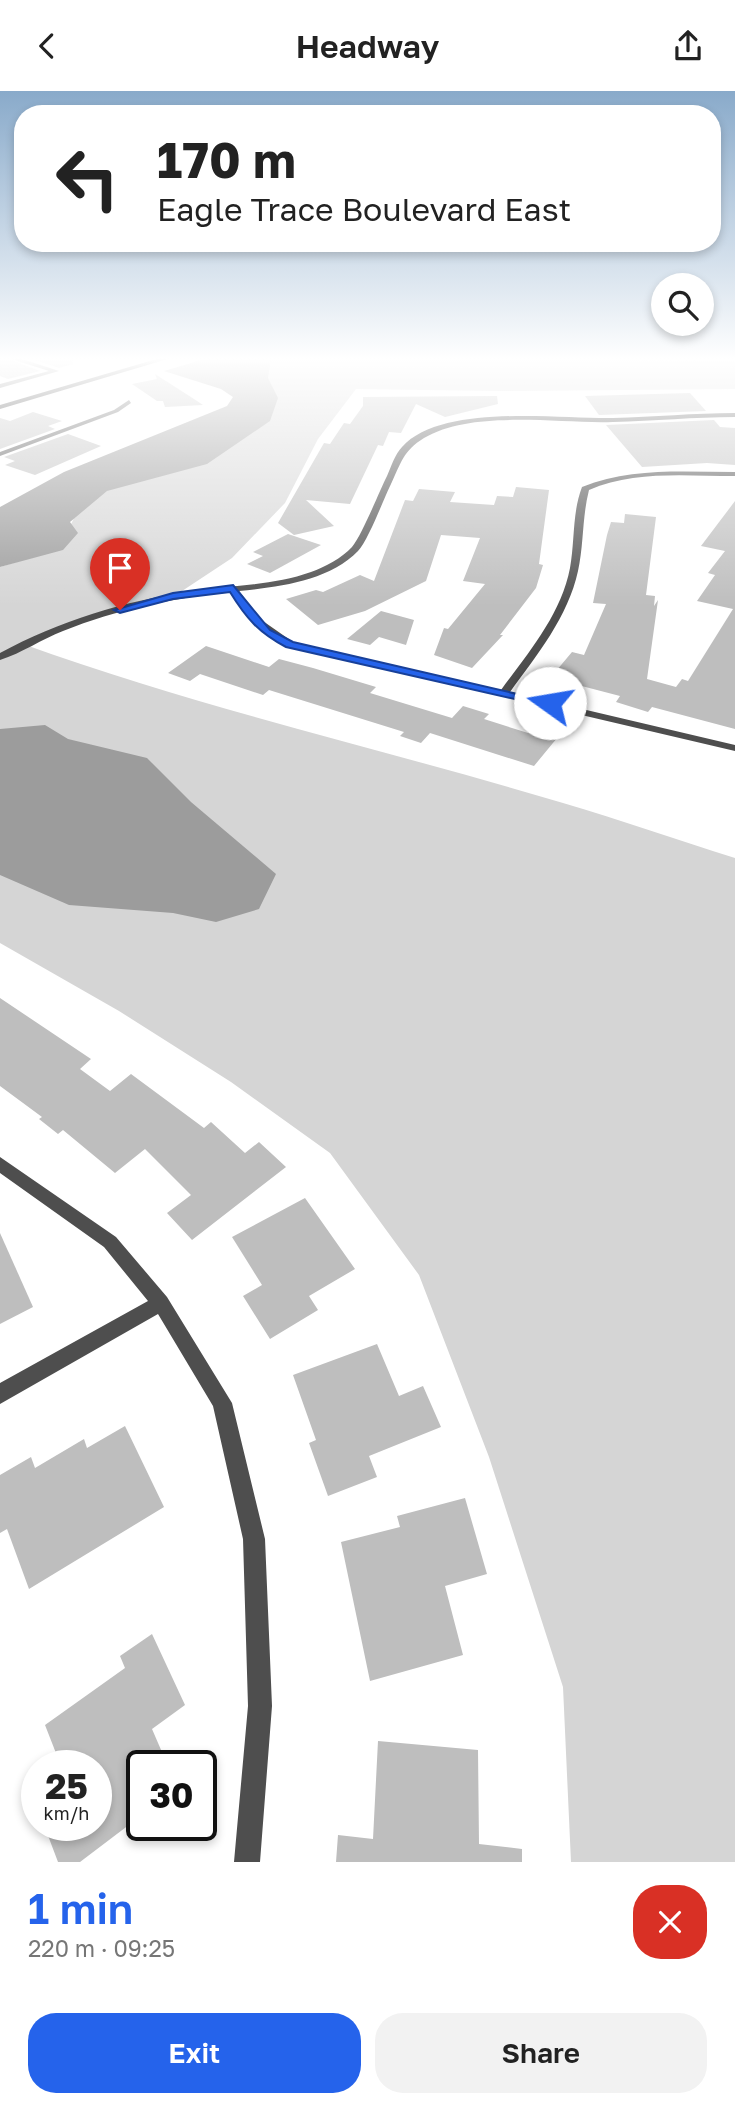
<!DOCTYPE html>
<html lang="en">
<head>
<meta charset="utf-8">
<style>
	:root { --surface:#fff; --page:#f2f2f2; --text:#222; --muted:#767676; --accent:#2563eb }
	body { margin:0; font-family:"Golos Text",sans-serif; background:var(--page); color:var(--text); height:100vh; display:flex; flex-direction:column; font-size:26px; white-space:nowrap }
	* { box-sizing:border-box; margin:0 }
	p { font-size:23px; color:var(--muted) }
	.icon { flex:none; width:38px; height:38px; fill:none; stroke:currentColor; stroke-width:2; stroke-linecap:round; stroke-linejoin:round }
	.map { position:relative; height:1771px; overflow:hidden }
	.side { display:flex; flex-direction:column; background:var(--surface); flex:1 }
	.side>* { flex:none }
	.guide { position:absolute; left:14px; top:14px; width:707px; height:147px; border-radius:28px; box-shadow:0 4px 10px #0003; background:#fff; color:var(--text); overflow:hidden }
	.fabs { position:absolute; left:651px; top:182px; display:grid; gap:14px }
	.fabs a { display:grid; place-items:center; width:63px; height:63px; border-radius:50%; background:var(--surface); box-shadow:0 4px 10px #0003; font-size:35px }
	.speed { position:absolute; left:21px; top:1659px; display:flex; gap:14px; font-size:35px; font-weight:700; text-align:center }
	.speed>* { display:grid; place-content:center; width:91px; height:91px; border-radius:50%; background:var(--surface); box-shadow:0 4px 10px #0003; line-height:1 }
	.speed small { font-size:18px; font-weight:400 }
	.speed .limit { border:4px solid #111; border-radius:10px; background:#fff; color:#111 }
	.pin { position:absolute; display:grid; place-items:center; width:60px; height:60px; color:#fff; margin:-72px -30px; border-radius:50% 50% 50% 0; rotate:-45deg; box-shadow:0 0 7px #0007 }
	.pin .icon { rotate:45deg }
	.me { position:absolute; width:77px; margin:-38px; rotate:283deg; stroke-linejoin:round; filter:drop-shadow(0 0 5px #0008) }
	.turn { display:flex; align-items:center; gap:24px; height:147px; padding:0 28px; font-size:32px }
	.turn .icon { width:91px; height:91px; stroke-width:2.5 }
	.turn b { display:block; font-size:49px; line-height:60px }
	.round { display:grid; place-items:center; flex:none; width:74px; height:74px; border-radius:28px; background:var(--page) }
	.summary { display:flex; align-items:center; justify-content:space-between; height:119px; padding:0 28px }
	h1 { font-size:42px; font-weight:600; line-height:52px; color:var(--accent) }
	.cta { display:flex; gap:14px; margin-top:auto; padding:14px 28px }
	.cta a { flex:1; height:80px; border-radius:28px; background:var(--accent); color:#fff; font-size:28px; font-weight:600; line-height:80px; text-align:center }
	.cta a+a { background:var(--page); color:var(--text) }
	header { display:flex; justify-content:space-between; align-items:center; height:91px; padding:0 28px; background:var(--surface); font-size:32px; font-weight:600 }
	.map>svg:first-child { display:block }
	.green { fill:#d5d5d5 }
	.water { fill:#9c9c9c }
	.building { fill:#bebebe }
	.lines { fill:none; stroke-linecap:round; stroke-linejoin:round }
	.minor { fill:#4e4e4e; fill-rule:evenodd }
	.secondary { fill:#1b1b1b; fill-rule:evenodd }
	.route { fill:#2563eb; stroke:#184099; stroke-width:2 }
</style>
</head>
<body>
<header><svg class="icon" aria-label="back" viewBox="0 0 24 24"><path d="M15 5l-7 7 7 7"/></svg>Headway<svg class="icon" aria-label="share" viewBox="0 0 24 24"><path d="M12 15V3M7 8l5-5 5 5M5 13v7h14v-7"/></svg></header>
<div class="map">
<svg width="735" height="1771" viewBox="0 0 735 1771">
	<rect width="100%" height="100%" fill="#fff"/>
	<path class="green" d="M245,267L735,270V298L501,300L356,298L318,348L285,412L232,467L179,502L123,515L23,553C200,617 383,658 563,712C621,729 678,749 735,767V1771H571L563,1596L489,1366L419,1184L330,1062L231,991L119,920L0,852V476L59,458L91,392L269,304Z"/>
	<g class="water">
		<polygon points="208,267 271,267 268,287 278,307 270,330 207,373 107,400 70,431 78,442 63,459 0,476 0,416 64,381 227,315 233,306 221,298 164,280"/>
		<polygon points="45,634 68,648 147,667 191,711 276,783 259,818 216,831 173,822 69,814 0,784 0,638"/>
	</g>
	<g class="building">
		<polygon points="0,267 6,267 40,280 8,288 0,285"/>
		<polygon points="29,267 72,267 73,273 59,277"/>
		<polygon points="155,283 194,308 203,314 165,316 163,310 157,310 132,293 157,288"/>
		<polygon points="690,302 706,320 599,324 585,305"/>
		<polygon points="497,305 498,313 445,326 416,313 401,342 389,341 383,355 378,354 350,413 306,409 334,435 294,444 278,432 324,352 330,353 344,332 350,333 363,315 363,306"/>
		<polygon points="33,321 62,330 48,335 55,338 0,358 0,327 10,330"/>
		<polygon points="714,329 720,336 735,337 735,374 707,372 642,376 606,334"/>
		<polygon points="68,343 101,355 35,384 5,374 15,370 4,366"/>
		<polygon points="516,396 549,399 539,473 543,474 536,497 500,544 503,544 472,577 434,564 444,537 448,538 485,493 463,490 480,447 441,444 426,490 365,520 318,534 286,508 316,499 323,501 360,484 374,490 405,409 413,410 419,398 455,401 450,411 494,414 497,405 513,406"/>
		<polygon points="735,410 735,638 652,616 648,621 616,611 620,605 574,593 570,599 546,592 572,561 584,564 606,513 593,512 607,444 611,431 624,432 625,423 656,426 646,504 655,505 654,515 658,509 647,588 676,596 682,588 688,590 733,518 697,510 715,484 708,482 725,460 701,455"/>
		<polygon points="288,443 321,454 270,482 247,473 263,465 253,461"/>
		<polygon points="381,520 414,529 406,554 379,546 370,554 347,548"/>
		<polygon points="206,555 269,576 279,568 313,577 376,596 370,602 452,627 463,615 489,623 484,628 528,642 535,633 562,641 534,675 430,642 421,652 400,645 404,641 269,599 263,604 200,583 190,590 168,582"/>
		<polygon points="0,907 91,968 80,978 110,1000 131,983 204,1037 211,1031 245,1062 259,1051 286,1076 192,1149 167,1122 191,1104 145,1058 115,1082 63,1039 58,1043 39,1028 42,1026 0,995"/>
		<polygon points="305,1107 355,1178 309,1205 318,1219 270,1248 243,1205 262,1194 232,1146"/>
		<polygon points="0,1142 33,1216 0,1233"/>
		<polygon points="377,1253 399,1305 423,1295 441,1336 369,1365 377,1386 328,1405 309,1352 316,1349 293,1284"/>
		<polygon points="125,1335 164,1416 29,1498 7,1438 0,1442 0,1384 31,1366 35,1377 84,1348 87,1357"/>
		<polygon points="465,1407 487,1483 445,1495 463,1564 370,1590 341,1451 400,1436 397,1425"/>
		<polygon points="152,1543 185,1614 152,1638 168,1675 142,1675 142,1697 134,1702 142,1724 80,1771 58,1771 44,1734 96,1734 96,1675 61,1675 45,1634 125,1577 120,1565"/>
		<polygon points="378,1650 478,1659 479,1753 522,1758 522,1771 336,1771 338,1744 373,1748"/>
	</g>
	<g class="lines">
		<g class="minor">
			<polygon points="8,267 19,267 59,280 0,297 0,293 49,280"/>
			<polygon points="129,309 131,312 118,321 0,365 0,361 114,319"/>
			<path d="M735,322V326C694,326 654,330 613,331C558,333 473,318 424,347C403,360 401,372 391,393C383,409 369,448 358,460C329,490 279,496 239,500L260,528L293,551L501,599C528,562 561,524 570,477C575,450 572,422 582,396C631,376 684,381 735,381V385C686,385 634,379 589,399C582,426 584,453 578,480C568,526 537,564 510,601L735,654V660L287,555L254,532L231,501C174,507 117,518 63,540C42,548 22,562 0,569V562C59,530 125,510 191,500C231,494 272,495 311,481C325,476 342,467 352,456C362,444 379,401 387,385C391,376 395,363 402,356C442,312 558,328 613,327C654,326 694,322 735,322Z"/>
			<polygon points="0,1066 116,1146 167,1206 232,1312 265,1448 272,1615 260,1771 234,1771 248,1615 243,1448 213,1315 158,1223 0,1313 0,1292 148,1210 104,1156 0,1082"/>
		</g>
		<polygon class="secondary" points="160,267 171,267 0,318 0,314"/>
	</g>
	<linearGradient id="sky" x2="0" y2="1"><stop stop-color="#89aaca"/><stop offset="0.52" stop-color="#fff"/><stop offset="1" stop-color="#fff" stop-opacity="0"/></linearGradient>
	<rect width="735" height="515" fill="url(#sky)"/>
	<path class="route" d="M233,494L270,539L293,551L556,612L550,616L286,556C259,542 246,527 230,501L173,508L120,522L114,519L173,502Z"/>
</svg>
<div class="fabs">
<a><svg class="icon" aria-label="search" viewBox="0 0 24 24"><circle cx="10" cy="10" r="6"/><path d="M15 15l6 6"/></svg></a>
</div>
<div class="speed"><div>25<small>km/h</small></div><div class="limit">30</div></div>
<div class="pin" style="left:120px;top:519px;background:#d93025"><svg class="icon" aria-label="arrive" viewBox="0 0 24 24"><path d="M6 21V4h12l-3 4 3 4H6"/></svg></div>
<svg class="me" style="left:550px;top:612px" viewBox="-20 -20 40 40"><circle r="19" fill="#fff"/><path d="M0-13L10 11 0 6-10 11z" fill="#2563eb"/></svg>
<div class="guide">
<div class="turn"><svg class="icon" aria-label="left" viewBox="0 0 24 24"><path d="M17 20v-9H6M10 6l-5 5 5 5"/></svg><div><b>170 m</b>Eagle Trace Boulevard East</div></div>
</div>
</div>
<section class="side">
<div class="summary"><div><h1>1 min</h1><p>220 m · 09:25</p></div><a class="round" style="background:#d93025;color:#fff"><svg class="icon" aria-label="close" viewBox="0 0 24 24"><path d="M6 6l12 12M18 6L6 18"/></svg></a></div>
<div class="cta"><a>Exit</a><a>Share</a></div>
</section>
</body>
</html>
